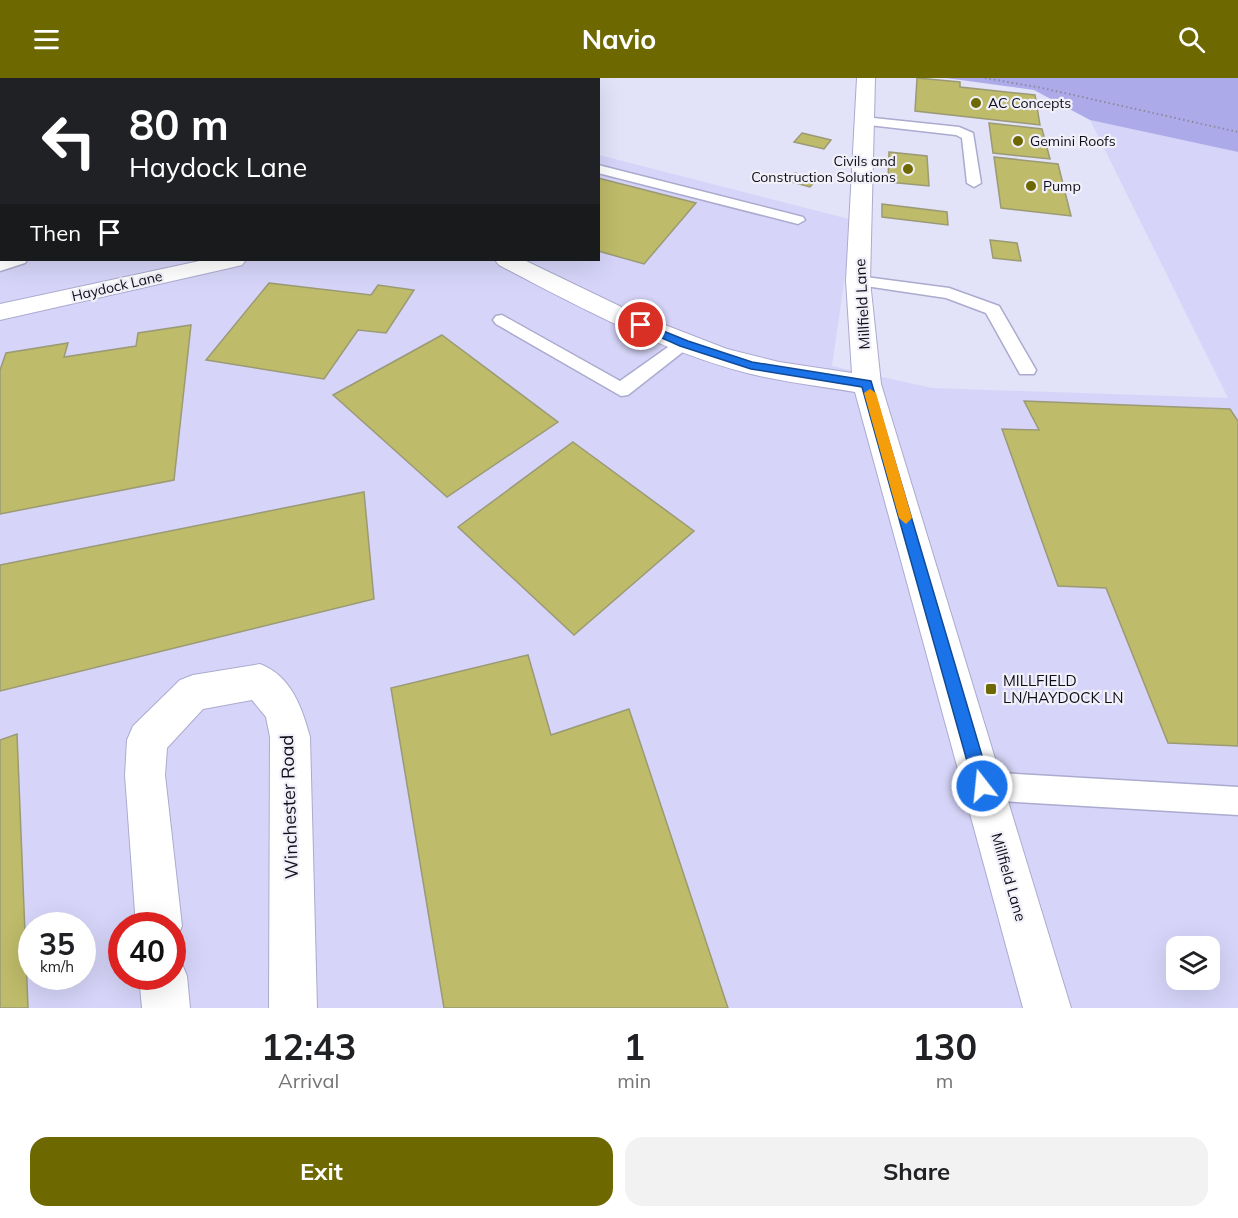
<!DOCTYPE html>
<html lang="en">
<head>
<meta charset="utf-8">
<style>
	:root { --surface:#fff; --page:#f2f2f2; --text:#202124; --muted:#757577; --accent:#6d6800 }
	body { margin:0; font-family:Mulish,sans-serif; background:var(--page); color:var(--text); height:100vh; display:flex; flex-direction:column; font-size:22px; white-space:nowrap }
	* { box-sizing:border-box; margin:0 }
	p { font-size:20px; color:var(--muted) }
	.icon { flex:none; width:33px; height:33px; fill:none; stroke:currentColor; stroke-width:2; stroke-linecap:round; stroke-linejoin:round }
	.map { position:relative; height:930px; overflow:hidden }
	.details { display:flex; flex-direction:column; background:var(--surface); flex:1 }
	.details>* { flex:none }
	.guide { position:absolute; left:0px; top:0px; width:600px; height:183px; box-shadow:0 6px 24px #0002; background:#202124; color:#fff; overflow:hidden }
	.controls { position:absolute; left:1166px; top:858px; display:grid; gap:12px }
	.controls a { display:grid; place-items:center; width:54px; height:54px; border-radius:12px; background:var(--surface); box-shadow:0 6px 24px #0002; font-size:30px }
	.speed { position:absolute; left:18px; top:834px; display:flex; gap:12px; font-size:30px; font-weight:700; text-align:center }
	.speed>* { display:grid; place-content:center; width:78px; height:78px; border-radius:50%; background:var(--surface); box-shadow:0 6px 24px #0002; line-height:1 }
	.speed small { font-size:15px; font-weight:400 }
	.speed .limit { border:9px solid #d22; background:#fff; color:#111 }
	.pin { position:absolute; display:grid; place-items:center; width:51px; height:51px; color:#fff; margin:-26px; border:3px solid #fff; border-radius:50%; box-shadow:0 2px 6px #0007 }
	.me { position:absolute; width:66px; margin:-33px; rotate:344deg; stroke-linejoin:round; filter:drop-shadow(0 0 4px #0008) }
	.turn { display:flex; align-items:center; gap:21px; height:126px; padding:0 30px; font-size:27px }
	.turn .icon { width:78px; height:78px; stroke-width:2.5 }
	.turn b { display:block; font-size:42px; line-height:51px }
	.then { display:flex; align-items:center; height:57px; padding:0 30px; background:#0003; gap:12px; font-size:22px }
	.eta { display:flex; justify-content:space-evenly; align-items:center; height:102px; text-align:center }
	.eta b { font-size:36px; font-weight:700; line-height:42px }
	.cta { display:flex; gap:12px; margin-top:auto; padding:12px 30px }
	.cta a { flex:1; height:69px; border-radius:18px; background:var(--accent); color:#fff; font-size:24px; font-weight:700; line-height:69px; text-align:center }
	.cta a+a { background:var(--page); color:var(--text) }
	header { display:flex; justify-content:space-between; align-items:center; height:78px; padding:0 30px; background:var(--accent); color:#fff; font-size:27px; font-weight:700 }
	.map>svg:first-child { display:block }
	.built { fill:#d6d5f9; fill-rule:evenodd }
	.green { fill:#adaae9 }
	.building { fill:#bebb6a; stroke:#9b9a75; stroke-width:1.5 }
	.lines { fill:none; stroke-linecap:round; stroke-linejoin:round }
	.service-casing { stroke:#abaacf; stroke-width:3 }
	.minor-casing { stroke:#abaacf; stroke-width:2 }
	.tertiary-casing { stroke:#abaacf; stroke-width:2 }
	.path { stroke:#8a8a9d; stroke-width:2; stroke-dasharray:1.5 3; stroke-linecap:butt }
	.service { fill:#fff; fill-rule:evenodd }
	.minor { fill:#fff; fill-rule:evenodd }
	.tertiary { fill:#fff; fill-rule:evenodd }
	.route { fill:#1a73e8; stroke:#114b97; stroke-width:1.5 }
	.slow { fill:#f59e0b }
	.poi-dot { fill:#6d6800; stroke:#f1f0f8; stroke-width:2 }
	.labels { text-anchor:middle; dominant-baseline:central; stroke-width:4.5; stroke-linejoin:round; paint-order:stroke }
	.far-poi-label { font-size:14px; fill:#0e0d1a; stroke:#f1f0f8; text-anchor:start }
	.far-street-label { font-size:14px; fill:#0e0d1a; stroke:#f1f0f8 }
	.street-label { font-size:15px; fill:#0e0d1a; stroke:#f1f0f8 }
	.poi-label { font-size:15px; fill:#0e0d1a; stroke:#f1f0f8; text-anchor:start }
	.near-street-label { font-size:18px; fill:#0e0d1a; stroke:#f1f0f8 }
</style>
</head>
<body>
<header><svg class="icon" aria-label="menu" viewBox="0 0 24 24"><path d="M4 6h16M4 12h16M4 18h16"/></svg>Navio<svg class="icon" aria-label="search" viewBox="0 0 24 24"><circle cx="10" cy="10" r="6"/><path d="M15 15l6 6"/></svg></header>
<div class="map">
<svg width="1238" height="930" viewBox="0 0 1238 930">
	<rect width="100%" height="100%" fill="#e2e2f9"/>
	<path class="built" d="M1090,42L1238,74V930H0V65L2,182H598L599,77L853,142L832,288L932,310L1228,320ZM32,848H82V898H32ZM122,848H172V898H122ZM1176,868H1209V902H1176Z"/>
	<polygon class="green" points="946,0 1238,0 1238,74 1090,42 1034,12"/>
	<g class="building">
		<polygon points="917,0 960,4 960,9 1035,17 1040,47 915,33"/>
		<polygon points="989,45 1042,51 1050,81 993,75"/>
		<polygon points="802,55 831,62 824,71 794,64"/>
		<polygon points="889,74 927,78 929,108 888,104"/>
		<polygon points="994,79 1058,86 1071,138 1001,130"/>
		<polygon points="795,95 817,101 810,109 788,103"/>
		<polygon points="598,100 696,125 644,186 598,173"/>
		<polygon points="882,126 947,134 948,147 882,139"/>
		<polygon points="990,162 1017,165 1021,183 993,180"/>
		<polygon points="269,205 371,217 378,207 414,212 386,255 358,252 324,301 206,282"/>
		<polygon points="191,247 174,402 0,436 0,292 6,275 68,265 64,279 136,268 138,255"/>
		<polygon points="442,257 558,344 447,419 333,317"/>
		<polygon points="1024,323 1230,331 1238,343 1238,668 1168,665 1106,510 1058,508 1002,351 1039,352"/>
		<polygon points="573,364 694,453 574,557 458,449"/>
		<polygon points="364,414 374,521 0,613 0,487"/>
		<polygon points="528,577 551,657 629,631 728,930 444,930 391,610"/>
		<polygon points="17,656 28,930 0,930 0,662"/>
	</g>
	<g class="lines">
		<g class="service-casing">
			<g id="service">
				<polygon points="864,39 959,49 973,55 981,105 974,109 967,105 962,60 956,57 860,46 858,43"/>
				<polygon points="598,87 803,139 805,142 798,146 598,95"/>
				<polygon points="4,182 27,182 25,185 0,193 0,183"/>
				<polygon points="858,198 949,210 999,228 1036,292 1034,296 1020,296 986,235 946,220 852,206 850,203 852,200"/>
				<polygon points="502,237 620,303 678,262 690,262 693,266 628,317 621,318 496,246 493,242 496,238"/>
				<polygon points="982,694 1238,709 1238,737 982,722 972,718 968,708 972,698"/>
			</g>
		</g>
		<g class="minor-casing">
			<g id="minor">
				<path d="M260,586C291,598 302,629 310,659L317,930H269L270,659L266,639L252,622L203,631L167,670L165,697L182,848L175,864L172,865V848H136L125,697L127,662L133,648L180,602L193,597Z"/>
				<polygon points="172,878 180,881 187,898 190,930 142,930 139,898 172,898"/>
			</g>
		</g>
		<g class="tertiary-casing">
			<g id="tertiary">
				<path d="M857,0H875L870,203L881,306L1071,930H1023L855,314C819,308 782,304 747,295C659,272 579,229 499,187L495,182H524L634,235L727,271L779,284L852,295L846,203Z"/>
				<polygon points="204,182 246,182 242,187 234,189 0,242 0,226"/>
			</g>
		</g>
		<polyline class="path" points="985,0 1042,10 1238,54"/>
		<use href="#service" class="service"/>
		<use href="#minor" class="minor"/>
		<use href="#tertiary" class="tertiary"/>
	</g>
	<polygon class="route" points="641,244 688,263 752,284 871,303 991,708 988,714 982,717 976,714 974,708 862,309 751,291 680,268 637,249 636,247"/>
	<polygon class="slow" points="870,311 876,315 912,440 906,446 899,440 864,315"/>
	<g class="poi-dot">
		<circle cx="976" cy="25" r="6"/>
		<circle cx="1018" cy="63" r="6"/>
		<circle cx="908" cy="91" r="6"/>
		<circle cx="1031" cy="108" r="6"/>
		<rect x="985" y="605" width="12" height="12" rx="3"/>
	</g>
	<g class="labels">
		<g class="far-poi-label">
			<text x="988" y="25">AC Concepts</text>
			<text x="1030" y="63">Gemini Roofs</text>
			<text x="896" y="83" text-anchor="end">Civils and<tspan x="896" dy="16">Construction Solutions</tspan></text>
			<text x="1043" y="108">Pump</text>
		</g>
		<g class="far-street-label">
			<text transform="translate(117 208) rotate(-13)">Haydock Lane</text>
		</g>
		<g class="street-label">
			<text transform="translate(862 226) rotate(-93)">Millfield Lane</text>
			<text transform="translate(1009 799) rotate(74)">Millfield Lane</text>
		</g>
		<g class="poi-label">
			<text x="1003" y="602">MILLFIELD<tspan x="1003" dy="17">LN/HAYDOCK LN</tspan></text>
		</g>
		<g class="near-street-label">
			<text transform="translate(289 729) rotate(-92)">Winchester Road</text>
		</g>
	</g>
</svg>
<div class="controls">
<a><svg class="icon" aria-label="layers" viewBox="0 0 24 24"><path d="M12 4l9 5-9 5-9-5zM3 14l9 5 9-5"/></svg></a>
</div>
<div class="speed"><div>35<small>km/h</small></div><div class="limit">40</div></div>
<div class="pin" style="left:641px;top:247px;background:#d93025"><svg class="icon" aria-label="arrive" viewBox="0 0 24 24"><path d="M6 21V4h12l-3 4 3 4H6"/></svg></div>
<svg class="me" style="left:982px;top:708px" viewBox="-20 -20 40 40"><circle r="17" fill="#1a73e8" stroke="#fff" stroke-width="3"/><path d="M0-11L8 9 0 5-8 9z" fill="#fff"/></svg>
<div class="guide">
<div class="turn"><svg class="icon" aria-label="left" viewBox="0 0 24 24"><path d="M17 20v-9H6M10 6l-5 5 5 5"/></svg><div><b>80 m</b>Haydock Lane</div></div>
<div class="then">Then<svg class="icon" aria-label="arrive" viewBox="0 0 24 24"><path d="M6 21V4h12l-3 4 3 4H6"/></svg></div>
</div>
</div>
<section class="details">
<div class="eta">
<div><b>12:43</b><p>Arrival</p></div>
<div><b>1</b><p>min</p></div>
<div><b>130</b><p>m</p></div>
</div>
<div class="cta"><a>Exit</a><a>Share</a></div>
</section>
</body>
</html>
